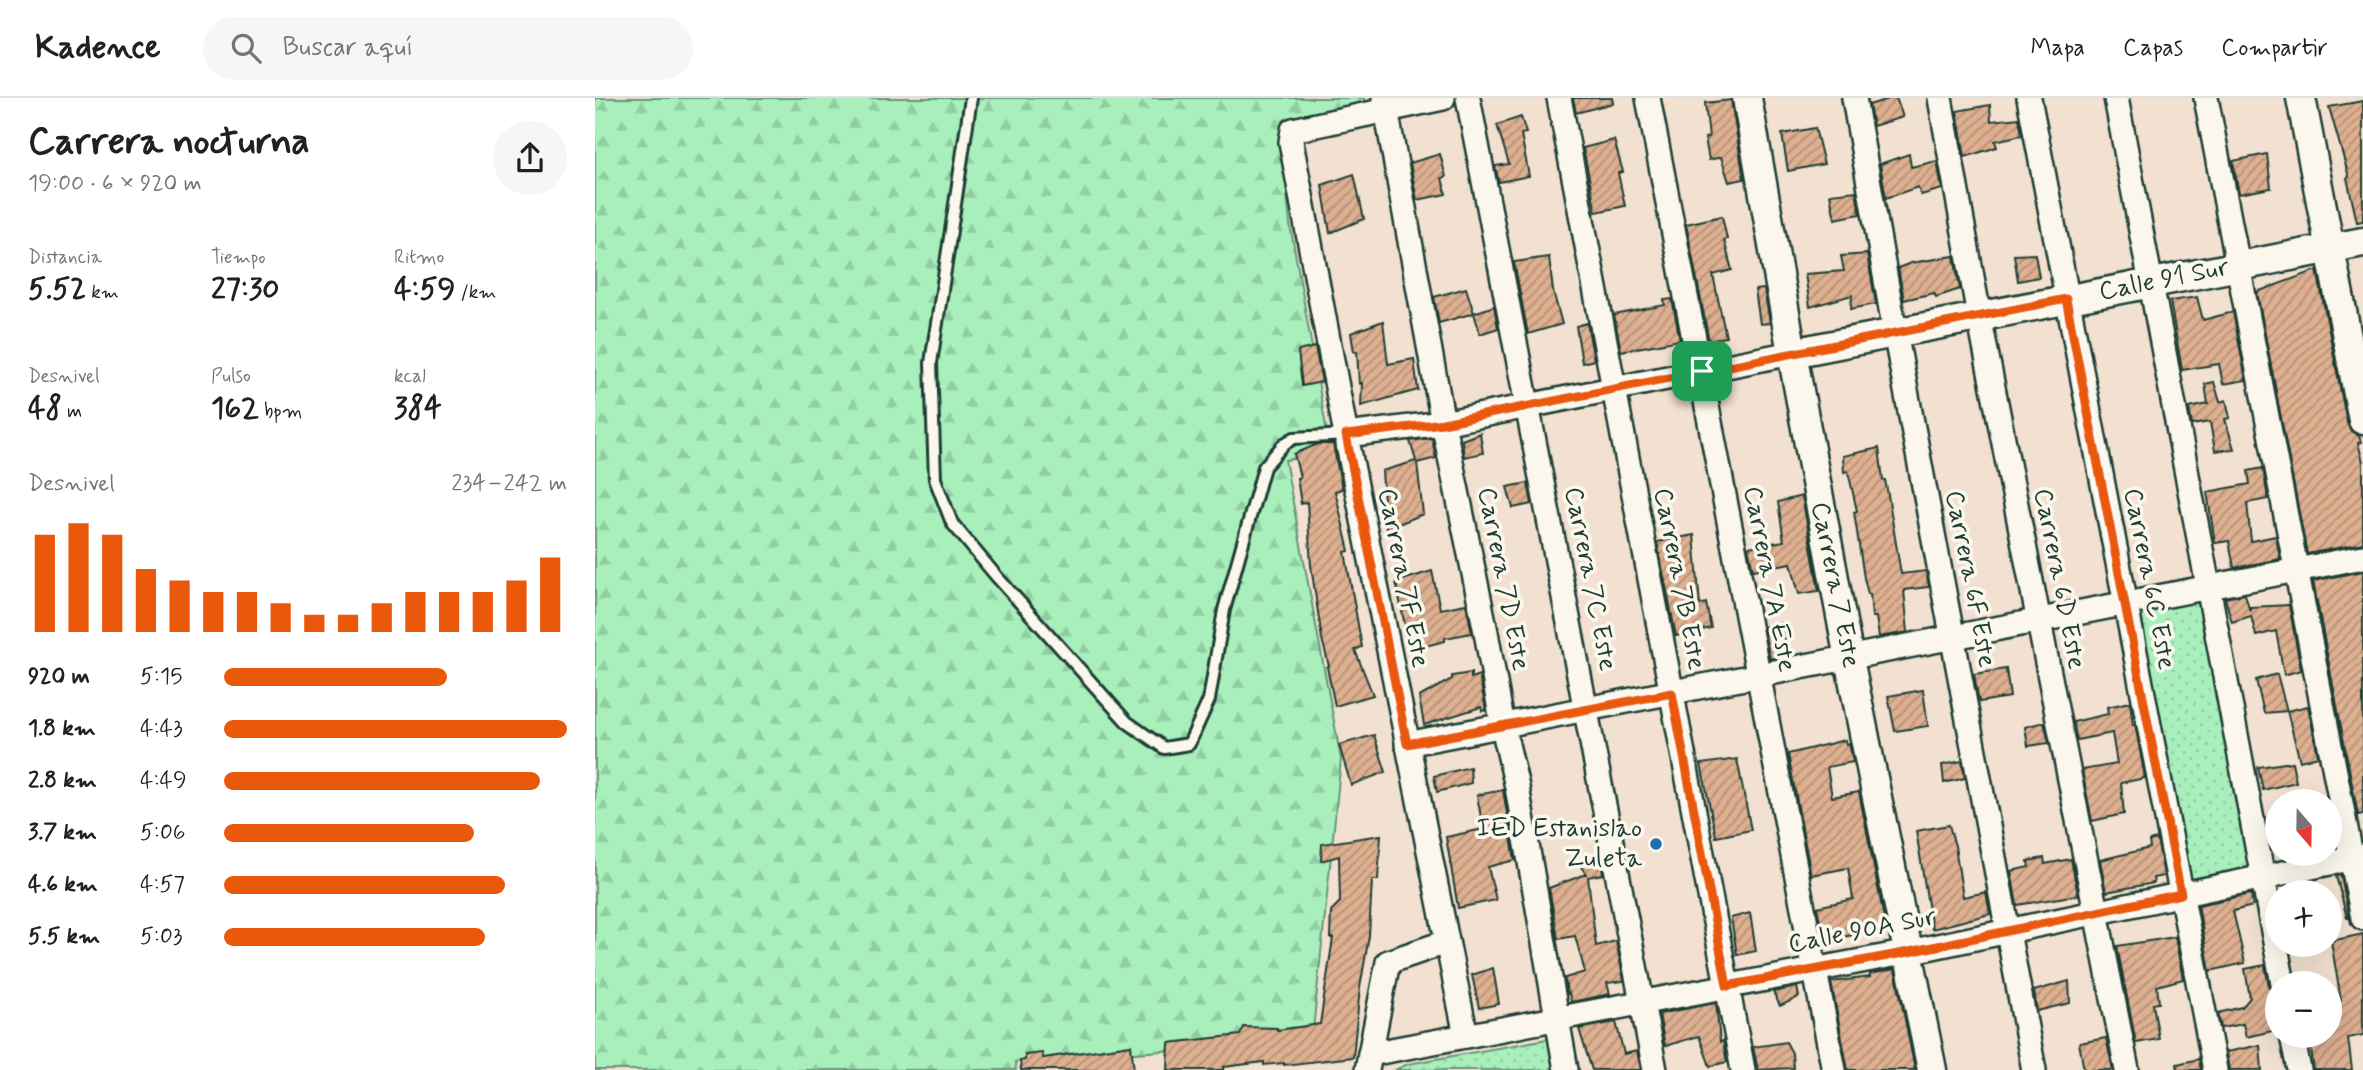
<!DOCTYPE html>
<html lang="es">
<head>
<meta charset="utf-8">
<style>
  :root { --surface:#fff; --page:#f6f6f6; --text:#202124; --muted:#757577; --line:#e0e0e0; --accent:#ea580c }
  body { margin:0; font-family:Mynerve,sans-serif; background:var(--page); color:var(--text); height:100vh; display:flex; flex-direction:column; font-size:26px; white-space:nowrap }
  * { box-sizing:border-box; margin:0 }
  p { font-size:23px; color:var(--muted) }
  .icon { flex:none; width:38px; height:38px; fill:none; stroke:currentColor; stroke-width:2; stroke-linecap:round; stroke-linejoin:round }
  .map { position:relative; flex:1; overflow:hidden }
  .sheet { display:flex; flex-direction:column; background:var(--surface); width:595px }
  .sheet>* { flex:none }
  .needle { width:46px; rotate:160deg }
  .controls { position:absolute; left:1670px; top:691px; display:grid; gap:14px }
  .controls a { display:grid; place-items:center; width:77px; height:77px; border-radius:50%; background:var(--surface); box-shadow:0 7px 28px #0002; font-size:35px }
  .pin { position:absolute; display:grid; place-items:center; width:60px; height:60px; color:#fff; margin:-30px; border-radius:14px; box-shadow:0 4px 10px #0006 }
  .round { display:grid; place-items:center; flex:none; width:74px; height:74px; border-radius:37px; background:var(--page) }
  .summary { display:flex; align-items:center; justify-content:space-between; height:119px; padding:0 28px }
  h1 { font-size:38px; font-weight:700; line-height:52px }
  .stats { display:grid; grid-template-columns:repeat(3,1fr); gap:10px; height:119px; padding:7px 28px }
  .stats div { display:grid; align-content:center }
  .stats b { font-size:30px; font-weight:700 }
  .stats small { font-size:19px; font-weight:400 }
  .stats p { font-size:19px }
  .chart { height:196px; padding:14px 28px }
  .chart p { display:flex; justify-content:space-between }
  .chart svg { width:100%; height:126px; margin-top:7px; stroke:var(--accent); stroke-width:6 }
  ul { padding:0 28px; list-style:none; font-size:23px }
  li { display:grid; grid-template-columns:112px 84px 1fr; align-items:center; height:52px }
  li i { height:18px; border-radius:9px; background:var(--accent) }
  header { display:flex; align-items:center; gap:42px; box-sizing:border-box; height:98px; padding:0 35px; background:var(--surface); border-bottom:2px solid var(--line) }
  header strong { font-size:33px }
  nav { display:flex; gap:38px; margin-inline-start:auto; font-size:24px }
  .search { width:490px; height:63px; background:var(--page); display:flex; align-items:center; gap:18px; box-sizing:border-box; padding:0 24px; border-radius:38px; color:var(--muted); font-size:26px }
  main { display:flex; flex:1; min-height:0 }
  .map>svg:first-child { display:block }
  .forest { fill:url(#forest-firs); stroke:#649678; stroke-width:2 }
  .park { fill:url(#park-dots); stroke:#649678; stroke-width:2 }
  .building { fill:url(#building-hatch); stroke:#1f3d34; stroke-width:2 }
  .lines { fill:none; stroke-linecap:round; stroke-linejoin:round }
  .service-casing { stroke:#1f3d34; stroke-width:16 }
  .minor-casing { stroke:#1f3d34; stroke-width:28 }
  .tertiary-casing { stroke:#1f3d34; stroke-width:33 }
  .service { stroke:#fbf7ec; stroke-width:10 }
  .minor { stroke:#fbf7ec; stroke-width:23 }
  .tertiary { stroke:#fbf7ec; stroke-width:28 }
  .route-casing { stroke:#fff; stroke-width:14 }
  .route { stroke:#ea580c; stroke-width:9 }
  .poi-dot { fill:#1f6fb2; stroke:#fbf7ec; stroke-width:2.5 }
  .labels { text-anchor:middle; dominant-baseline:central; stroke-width:7; stroke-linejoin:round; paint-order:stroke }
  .street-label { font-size:26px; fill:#1f3d34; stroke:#fbf7ec }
  .poi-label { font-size:26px; fill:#1f3d34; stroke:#fbf7ec; text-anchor:end }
</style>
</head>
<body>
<header>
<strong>Kadence</strong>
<div class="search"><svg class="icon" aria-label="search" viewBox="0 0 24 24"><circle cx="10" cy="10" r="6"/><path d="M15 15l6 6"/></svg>Buscar aquí</div>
<nav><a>Mapa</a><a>Capas</a><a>Compartir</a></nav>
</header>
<main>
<section class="sheet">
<div class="summary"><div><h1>Carrera nocturna</h1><p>19:00 · 6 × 920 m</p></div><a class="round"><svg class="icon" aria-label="share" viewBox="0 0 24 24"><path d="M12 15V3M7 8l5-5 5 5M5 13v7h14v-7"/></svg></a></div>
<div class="stats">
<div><p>Distancia</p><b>5.52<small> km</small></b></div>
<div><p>Tiempo</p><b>27:30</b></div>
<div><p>Ritmo</p><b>4:59<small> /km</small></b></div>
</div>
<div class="stats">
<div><p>Desnivel</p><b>48<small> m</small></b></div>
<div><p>Pulso</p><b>162<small> bpm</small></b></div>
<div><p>kcal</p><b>384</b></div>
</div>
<div class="chart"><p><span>Desnivel</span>234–242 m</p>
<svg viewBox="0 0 160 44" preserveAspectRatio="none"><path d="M5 44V10M15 44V6M25 44V10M35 44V22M45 44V26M55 44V30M65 44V30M75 44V34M85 44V38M95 44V38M105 44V34M115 44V30M125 44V30M135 44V30M145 44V26M155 44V18"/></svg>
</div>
<ul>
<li><b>920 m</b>5:15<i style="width:65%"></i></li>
<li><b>1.8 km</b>4:43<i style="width:100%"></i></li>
<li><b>2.8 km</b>4:49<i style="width:92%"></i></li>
<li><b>3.7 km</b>5:06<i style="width:73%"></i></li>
<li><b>4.6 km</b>4:57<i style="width:82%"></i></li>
<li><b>5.5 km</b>5:03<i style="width:76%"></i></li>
</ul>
</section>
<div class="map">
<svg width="1768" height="972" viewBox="0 0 1768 972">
  <defs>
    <pattern id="forest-firs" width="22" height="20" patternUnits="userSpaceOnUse" patternTransform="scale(1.75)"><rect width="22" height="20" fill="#a8efbc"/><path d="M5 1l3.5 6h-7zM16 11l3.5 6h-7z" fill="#90cea2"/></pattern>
    <pattern id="park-dots" width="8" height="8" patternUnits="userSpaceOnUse" patternTransform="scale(1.75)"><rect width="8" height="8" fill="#a8efbc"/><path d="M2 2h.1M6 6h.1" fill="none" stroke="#90cea2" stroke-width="1.8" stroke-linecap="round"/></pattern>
    <pattern id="building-hatch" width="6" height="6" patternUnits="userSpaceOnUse" patternTransform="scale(1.75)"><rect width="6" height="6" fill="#deaf90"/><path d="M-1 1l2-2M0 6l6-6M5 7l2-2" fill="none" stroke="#b39076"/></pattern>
  </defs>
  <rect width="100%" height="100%" fill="#f2e1d0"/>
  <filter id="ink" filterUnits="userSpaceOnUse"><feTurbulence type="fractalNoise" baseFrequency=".0143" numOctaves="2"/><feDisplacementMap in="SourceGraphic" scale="14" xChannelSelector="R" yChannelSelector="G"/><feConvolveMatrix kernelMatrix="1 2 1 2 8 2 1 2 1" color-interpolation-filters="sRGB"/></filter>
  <g filter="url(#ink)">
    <polygon class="forest" points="0,0 769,0 770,7 695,26 690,74 695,126 736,357 690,362 746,661 717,942 420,964 421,972 0,972"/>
    <g class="park">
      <polygon points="1607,501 1658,774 1594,786 1543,513"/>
      <polygon points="958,940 963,972 800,972 813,966"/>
    </g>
    <g class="building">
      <polygon points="978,0 1017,0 1018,5 981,15"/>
      <polygon points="1297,0 1301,0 1308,19 1278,28 1274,7"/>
      <polygon points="1136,2 1149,81 1134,84 1126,59 1114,62 1110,40 1114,39 1110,5"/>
      <polygon points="1768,3 1768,123 1762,124 1752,80 1754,79 1734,9"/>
      <polygon points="1395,7 1396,23 1424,20 1427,37 1400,43 1402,49 1370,59 1362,13"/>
      <polygon points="926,19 931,35 926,36 934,78 904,84 900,68 914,66 902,27"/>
      <polygon points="1220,30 1229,66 1193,73 1187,36"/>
      <polygon points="1019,42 1028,74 1023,75 1030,108 1001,114 988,50"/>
      <polygon points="845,56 851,79 847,80 851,96 822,102 815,65"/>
      <polygon points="1314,56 1316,69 1342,63 1347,91 1326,97 1323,89 1291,100 1285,66"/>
      <polygon points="1672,56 1676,90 1644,96 1638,63"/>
      <polygon points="759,76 769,121 735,135 727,87"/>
      <polygon points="1261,93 1265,116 1240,121 1235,96"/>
      <polygon points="1127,118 1132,141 1129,142 1137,172 1118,177 1131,239 1114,243 1091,126"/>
      <polygon points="1272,156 1281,206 1256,211 1257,197 1215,209 1210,176 1249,173 1246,158"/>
      <polygon points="1440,156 1444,179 1423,183 1419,157"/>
      <polygon points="1359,158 1365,191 1341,199 1339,195 1309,202 1303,170 1316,165"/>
      <polygon points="954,159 958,193 967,226 933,236 919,164"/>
      <polygon points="1722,172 1752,325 1756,333 1764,338 1766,344 1763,345 1768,364 1768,445 1712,456 1662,194"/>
      <polygon points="871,190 879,215 844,225 839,199"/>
      <polygon points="1169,191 1175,225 1165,226 1160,192"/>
      <polygon points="1602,199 1608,222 1638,214 1651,282 1628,286 1624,266 1587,272 1575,203"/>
      <polygon points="1077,201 1085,242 1026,253 1019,217 1070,207 1069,202"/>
      <polygon points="899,208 903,230 885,236 879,215"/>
      <polygon points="788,223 793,266 819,261 823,292 766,308 767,285 764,286 762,253 759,254 756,235"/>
      <polygon points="992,225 999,262 987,265 981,228"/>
      <polygon points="720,249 727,284 707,288 703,253"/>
      <polygon points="1619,284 1625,304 1631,302 1635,320 1630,321 1639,351 1620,353 1615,324 1597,327 1594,310 1613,306 1610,286"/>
      <polygon points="885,335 888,355 869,359 867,342"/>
      <polygon points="837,340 841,360 822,365 828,416 791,431 787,373 821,363 815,343"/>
      <polygon points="723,346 738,346 747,391 740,393 754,453 750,454 767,549 760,552 778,597 740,608 732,569 734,568 727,541 716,468 712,404 706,406 702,380 705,379 699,356"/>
      <polygon points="1284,350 1288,382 1290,382 1293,397 1306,476 1331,473 1334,489 1309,492 1313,534 1284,539 1281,519 1277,519 1275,496 1273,496 1269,480 1259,414 1262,413 1253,373 1249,374 1248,358"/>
      <polygon points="1668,370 1673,401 1652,405 1656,443 1681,438 1685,461 1639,470 1634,443 1620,445 1612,394 1655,386 1653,373"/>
      <polygon points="933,385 937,406 918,410 912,389"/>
      <polygon points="1207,398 1224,493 1204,496 1196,465 1158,472 1153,449 1189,443 1183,404"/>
      <polygon points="1099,437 1105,507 1111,505 1116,530 1081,538 1062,444"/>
      <polygon points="837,473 845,511 871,506 877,535 850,540 850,543 815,552 801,484"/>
      <polygon points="1768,473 1768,716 1763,717 1718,483"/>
      <polygon points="1650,496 1655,513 1655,509 1694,507 1706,572 1689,577 1681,533 1661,538 1656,518 1637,524 1630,500"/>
      <polygon points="1188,525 1192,557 1175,561 1168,529"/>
      <polygon points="1411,571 1415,599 1384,604 1379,576"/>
      <polygon points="876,575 876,580 884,577 891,612 887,613 886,609 829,627 824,599 857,581 857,578"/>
      <polygon points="1682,576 1692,613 1669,615 1661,582"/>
      <polygon points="1328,592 1333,628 1300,633 1293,598"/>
      <polygon points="1535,604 1538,627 1540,626 1550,680 1526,685 1529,716 1497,723 1487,672 1522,666 1517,635 1482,642 1478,624 1513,616 1512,609"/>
      <polygon points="1713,608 1723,658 1705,663 1692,613"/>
      <polygon points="1449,624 1454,645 1433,648 1430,629"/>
      <polygon points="779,637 791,674 756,687 744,647"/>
      <polygon points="1250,642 1251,646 1254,645 1258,664 1232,669 1237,699 1264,694 1291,830 1229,843 1222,809 1258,801 1253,770 1216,777 1193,656"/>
      <polygon points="1142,661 1156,732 1121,739 1106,666"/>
      <polygon points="1367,663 1370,680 1349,685 1347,667"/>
      <polygon points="1697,664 1701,684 1668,692 1663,669"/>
      <polygon points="875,669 876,685 842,694 839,678"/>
      <polygon points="908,692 920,762 893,769 901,802 863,810 851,739 888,731 882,697"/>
      <polygon points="1354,727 1360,748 1368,799 1391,794 1395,816 1337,831 1321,733"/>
      <polygon points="786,737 783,782 777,782 774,838 765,890 758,959 689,967 689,965 669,967 669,964 629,969 629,972 573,972 574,945 645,937 649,929 682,930 682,932 725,926 738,840 735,840 736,813 745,804 744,758 726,763 727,746"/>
      <polygon points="1562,741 1569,778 1558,780 1559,785 1511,794 1505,762 1555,750 1554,743"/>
      <polygon points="1005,758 1008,776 993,779 1001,848 1021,843 1029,883 1012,885 1015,896 976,904 974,895 972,896 970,880 990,874 980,838 963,841 954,790 991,776 983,764"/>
      <polygon points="1449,760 1450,766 1476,761 1483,797 1422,807 1416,773 1434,769 1433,763"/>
      <polygon points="1746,777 1754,820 1752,820 1741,778"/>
      <polygon points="1656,796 1658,808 1638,813 1650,865 1615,873 1603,807"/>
      <polygon points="1155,815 1161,853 1142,857 1136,820"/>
      <polygon points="1768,836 1768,937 1753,940 1757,972 1719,972 1714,938 1734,938 1734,905 1746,903 1736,843"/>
      <polygon points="1580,839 1588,881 1562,888 1564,905 1558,906 1564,941 1541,945 1522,848"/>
      <polygon points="1670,867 1674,889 1682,898 1682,932 1651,939 1648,926 1626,930 1623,915 1647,909 1655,900 1650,871"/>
      <polygon points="898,870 904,906 884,910 877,877"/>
      <polygon points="1300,871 1320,972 1253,972 1236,884 1275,879 1275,876"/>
      <polygon points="1474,883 1475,905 1442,913 1439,893"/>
      <polygon points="1202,889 1204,899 1185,908 1178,894"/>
      <polygon points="1121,905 1125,944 1128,943 1132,964 1115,968 1104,938 1070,948 1064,916"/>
      <polygon points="1021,924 1029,956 1042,953 1046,972 997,972 984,931"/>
      <polygon points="1511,940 1518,972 1489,972 1484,945"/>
      <polygon points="1191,944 1197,955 1198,970 1163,972 1158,949"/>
      <polygon points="536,947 539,972 426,972 425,963 430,962 430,957 447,955 448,960"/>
      <polygon points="1665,947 1667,972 1634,972 1631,954"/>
      <polygon points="1604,961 1606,972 1583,972 1582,966"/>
    </g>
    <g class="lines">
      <g class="service-casing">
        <polyline id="service" points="376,0 336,265 340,381 357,425 402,479 532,624 569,650 594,646 614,602 629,512 669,369 689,346 699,340 751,337"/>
      </g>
      <g class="minor-casing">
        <g id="minor">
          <polyline points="789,0 848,325 891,534 908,629 922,689 971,972"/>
          <polyline points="848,0 698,32 696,44 751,337 871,938"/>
          <polyline points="873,0 1060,972"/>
          <polyline points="964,0 1148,972"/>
          <polyline points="1053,0 1239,972"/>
          <polyline points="1259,0 1300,234 1439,972"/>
          <polyline points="1345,0 1384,218 1532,972"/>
          <polyline points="1434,0 1620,972"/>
          <polyline points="1521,0 1688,886"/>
          <polyline points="1611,0 1768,820"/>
          <polyline points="751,337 848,325 1197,255"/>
          <polyline points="812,646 1768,459"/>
          <polyline points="1697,938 1704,972"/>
          <polyline points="775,956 1314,854 1768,758"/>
          <polyline points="772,972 793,864 851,844"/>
        </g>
      </g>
      <g class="tertiary-casing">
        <g id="tertiary">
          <polyline points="1152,0 1197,255 1254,561 1337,972"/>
          <polyline points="1706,0 1768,322"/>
          <polyline points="1197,255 1768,144"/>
        </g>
      </g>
      <use href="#service" class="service"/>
      <use href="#minor" class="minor"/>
      <use href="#tertiary" class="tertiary"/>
    </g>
  </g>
  <g class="lines" filter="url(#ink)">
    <g class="route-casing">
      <polygon id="route" points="1471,201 1586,796 1314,854 1132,888 1077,595 812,646 751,337 848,325"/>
    </g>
    <use href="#route" class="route"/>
  </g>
  <circle class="poi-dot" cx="1061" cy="746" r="7"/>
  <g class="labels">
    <g class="street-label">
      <text transform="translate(1569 182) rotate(-11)">Calle 91 Sur</text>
      <text transform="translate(808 480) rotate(79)">Carrera 7F Este</text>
      <text transform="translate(908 481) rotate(79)">Carrera 7D Este</text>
      <text transform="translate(995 481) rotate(79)">Carrera 7C Este</text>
      <text transform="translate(1084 481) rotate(79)">Carrera 7B Este</text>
      <text transform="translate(1174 481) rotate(79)">Carrera 7A Este</text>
      <text transform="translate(1375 481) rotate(79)">Carrera 6F Este</text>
      <text transform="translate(1464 481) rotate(79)">Carrera 6D Este</text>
      <text transform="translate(1554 481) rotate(79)">Carrera 6C Este</text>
      <text transform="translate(1240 487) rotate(79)">Carrera 7 Este</text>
      <text transform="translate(1267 833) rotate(-11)">Calle 90A Sur</text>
    </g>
    <g class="poi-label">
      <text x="1047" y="731">IED Estanislao<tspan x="1047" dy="30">Zuleta</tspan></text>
    </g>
  </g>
</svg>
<div class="controls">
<a><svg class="needle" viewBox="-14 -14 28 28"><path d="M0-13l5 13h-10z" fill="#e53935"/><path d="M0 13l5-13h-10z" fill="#757577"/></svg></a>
<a>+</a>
<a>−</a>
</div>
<div class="pin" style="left:1107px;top:273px;background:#1e9e55"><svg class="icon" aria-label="arrive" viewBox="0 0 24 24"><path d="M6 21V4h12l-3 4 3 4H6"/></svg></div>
</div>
</main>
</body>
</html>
